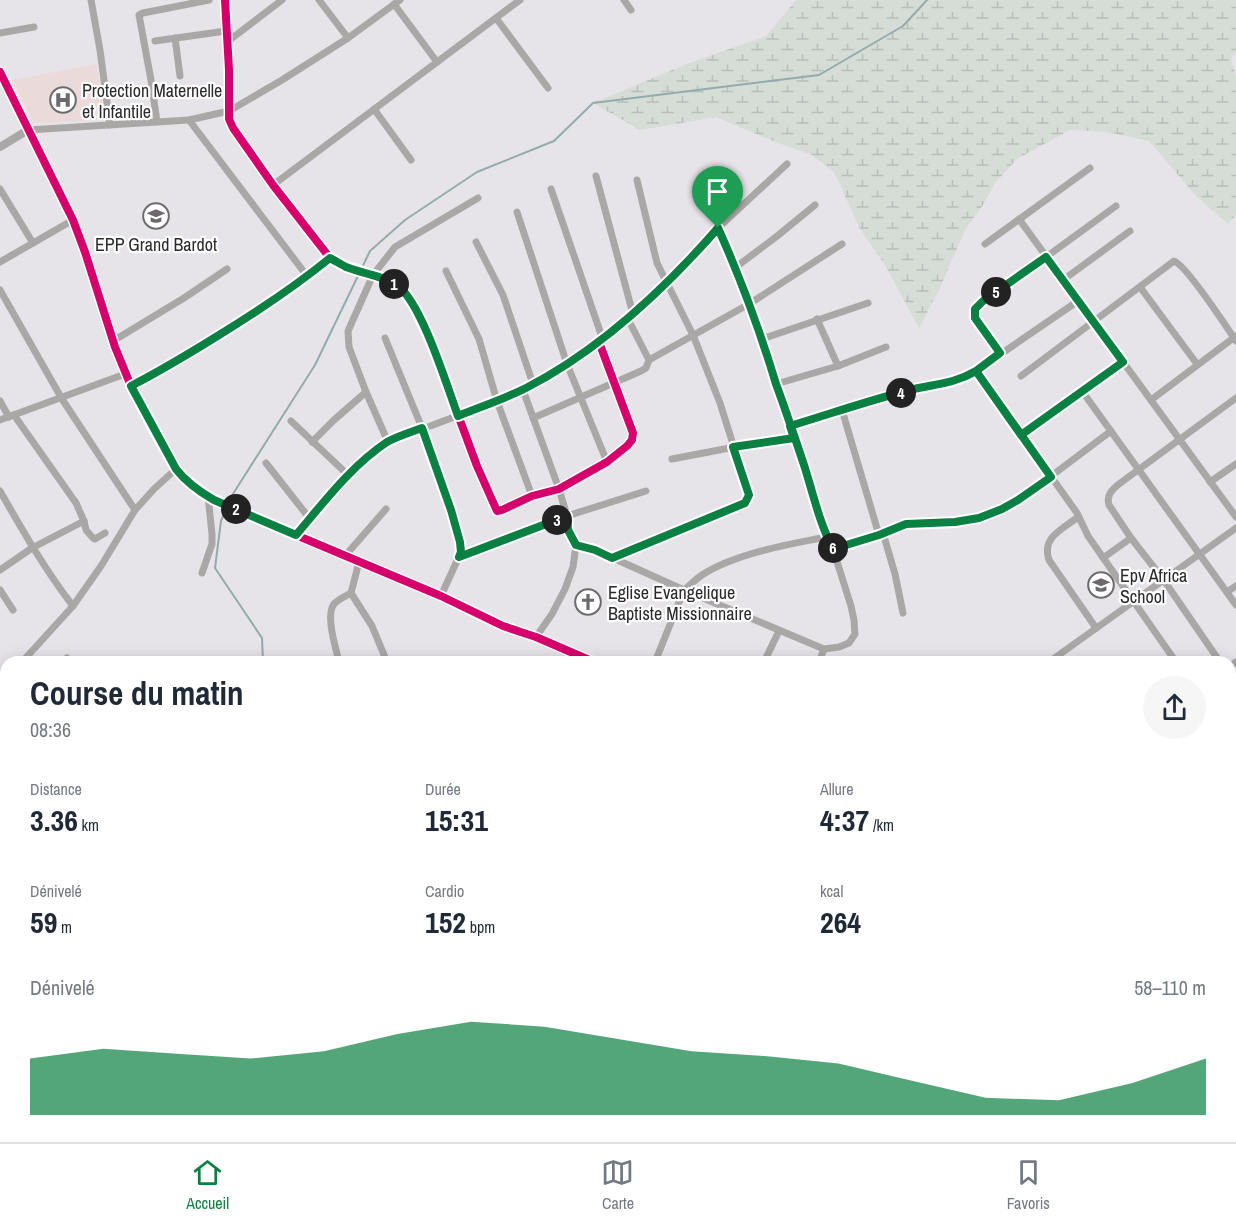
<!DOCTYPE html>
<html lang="fr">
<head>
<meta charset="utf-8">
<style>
  :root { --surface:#fff; --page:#f6f6f7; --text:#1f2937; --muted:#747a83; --line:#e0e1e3; --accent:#0b8043 }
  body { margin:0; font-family:"Archivo Narrow",sans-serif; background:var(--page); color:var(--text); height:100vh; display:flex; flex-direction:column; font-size:22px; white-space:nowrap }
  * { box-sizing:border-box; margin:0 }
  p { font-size:20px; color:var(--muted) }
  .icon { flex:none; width:33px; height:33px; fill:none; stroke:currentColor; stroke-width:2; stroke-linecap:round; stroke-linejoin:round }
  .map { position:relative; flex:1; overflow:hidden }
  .side { position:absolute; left:0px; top:656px; width:1236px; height:488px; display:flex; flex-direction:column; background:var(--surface); border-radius:18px 18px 0 0; box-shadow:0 3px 15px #0003 }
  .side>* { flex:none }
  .pin { position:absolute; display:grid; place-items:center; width:51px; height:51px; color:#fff; margin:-62px -26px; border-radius:50% 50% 50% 0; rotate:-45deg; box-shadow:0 0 6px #0007 }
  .pin .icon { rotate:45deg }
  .km { position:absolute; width:30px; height:30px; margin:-15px; border-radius:50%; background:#222; color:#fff; font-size:16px; line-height:30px; text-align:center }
  .round { display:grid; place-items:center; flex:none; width:63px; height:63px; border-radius:32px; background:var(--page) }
  .headline { display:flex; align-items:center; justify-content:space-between; height:102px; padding:0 30px }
  h1 { font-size:33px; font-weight:800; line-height:45px }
  .figures { display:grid; grid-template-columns:repeat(3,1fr); gap:9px; height:102px; padding:6px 30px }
  .figures div { display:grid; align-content:center }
  .figures b { font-size:30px; font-weight:800 }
  .figures small { font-size:16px; font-weight:400 }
  .figures p { font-size:16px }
  .chart { height:168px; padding:12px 30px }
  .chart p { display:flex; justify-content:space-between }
  .chart svg { width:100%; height:108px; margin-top:6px; fill:var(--accent); opacity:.7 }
  .tab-bar { display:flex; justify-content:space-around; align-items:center; height:84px; border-top:2px solid var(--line); background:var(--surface); font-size:16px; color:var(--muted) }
  .tab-bar a { display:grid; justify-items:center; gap:3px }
  .tab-bar .selected { color:var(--accent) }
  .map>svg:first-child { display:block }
  .medical { fill:#eadbda }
  .wetland { fill:url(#wetland-marsh) }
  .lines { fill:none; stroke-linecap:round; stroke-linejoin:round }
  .stream { stroke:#92abac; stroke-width:2 }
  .minor { stroke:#aaa8a7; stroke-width:7 }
  .tertiary { stroke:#aaa8a7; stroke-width:8 }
  .primary { stroke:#adaaaa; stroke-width:10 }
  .cycleway-casing { stroke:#fff; stroke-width:11 }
  .cycleway { stroke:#d6006c; stroke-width:8 }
  .route-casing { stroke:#fff; stroke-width:12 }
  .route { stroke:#0b8043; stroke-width:8 }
  .labels { text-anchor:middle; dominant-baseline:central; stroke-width:4.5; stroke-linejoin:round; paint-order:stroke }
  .poi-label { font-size:18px; fill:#2a292b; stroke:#fff; text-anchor:start }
</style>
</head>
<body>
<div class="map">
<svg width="1236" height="1142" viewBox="0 0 1236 1142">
  <defs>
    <pattern id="wetland-marsh" width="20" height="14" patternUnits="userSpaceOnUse" patternTransform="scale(1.5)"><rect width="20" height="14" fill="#d6ddd7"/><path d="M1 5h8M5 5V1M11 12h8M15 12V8" fill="none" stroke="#b8beb9"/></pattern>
  </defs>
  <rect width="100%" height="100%" fill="#e6e4e8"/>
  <polygon class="medical" points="96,64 107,120 34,123 12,80"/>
  <polygon class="wetland" points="796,0 1236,0 1236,52 1231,59 1236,76 1236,215 1228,224 1197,197 1149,141 1107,132 1070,130 1017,159 995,183 985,202 965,230 939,290 919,328 885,265 860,229 834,172 812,155 778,143 716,117 640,130 593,103 684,65 766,36"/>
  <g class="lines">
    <g class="stream">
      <polyline points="263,662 262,638 215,568 221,521 231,497 315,365 370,251 405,220 477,172 554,141 593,103 819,75 903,26 927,0"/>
      <polyline points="300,1142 301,1137"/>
    </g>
    <g class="minor">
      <polyline points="91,0 100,50 110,125"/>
      <polyline points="225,0 229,70 229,119 233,128 273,185 330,258 346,266 384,278 390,282 400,288 411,301 432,345 477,466 497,511 502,510 532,496 559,489 582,476 607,462 627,446 632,440 633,433 599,342"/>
      <polyline points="319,0 348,38"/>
      <polyline points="624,0 631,10"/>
      <polyline points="394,4 437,62"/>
      <polyline points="496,18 548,88"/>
      <polyline points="0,33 34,27"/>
      <polyline points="175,38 180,76"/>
      <polyline points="155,41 226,31"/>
      <polyline points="227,42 282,0"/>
      <polyline points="374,109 411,160"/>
      <polyline points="189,120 307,276"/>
      <polyline points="157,122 151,80 139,15 143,13 209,0"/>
      <polyline points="28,130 189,120 229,111 282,80 348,38 400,0"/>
      <polyline points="596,176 633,314"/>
      <polyline points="273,185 520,0"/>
      <polyline points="0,189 33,243"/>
      <polyline points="551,189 603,340"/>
      <polyline points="517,212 567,364 607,462"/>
      <polyline points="1019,219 1236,517"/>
      <polyline points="718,228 736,267 762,339 776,384 803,462 821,522 833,549 851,606 854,620 855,634 849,643 839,647 824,649 819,662"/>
      <polyline points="476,242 503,295 533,384"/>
      <polyline points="985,244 1090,168"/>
      <polyline points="0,262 73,220"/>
      <polyline points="736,267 776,237 815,205"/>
      <polyline points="446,271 479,339 497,401 532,496"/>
      <polyline points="1063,280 1130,231"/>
      <polyline points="1140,287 1197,364"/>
      <polyline points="0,290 62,399 135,510"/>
      <polyline points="1078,301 976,371 1077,513 1088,536 1176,662"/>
      <polyline points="817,319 838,366 886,347"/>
      <polyline points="385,338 422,428 451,510 461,542 461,552 441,596"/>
      <polyline points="762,339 868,303"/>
      <polyline points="113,341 184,298 227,269"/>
      <polyline points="1000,353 975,318 975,309 978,305 1046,257 1116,206"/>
      <polyline points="649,360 749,304 842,244"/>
      <path d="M1021,376L1174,261C1186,265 1226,326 1236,341"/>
      <polyline points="776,384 838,366"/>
      <path d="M131,386C157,373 182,358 207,342C250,316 291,290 330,258"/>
      <polyline points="523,390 559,489 567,516 569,530 576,545 573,567 565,589 552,614 536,637"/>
      <polyline points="1082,391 1236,605"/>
      <polyline points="1151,400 1236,336"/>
      <polyline points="0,401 9,417"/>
      <polyline points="842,410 879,535"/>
      <polyline points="14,415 76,503 84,521 86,530 93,538 95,539 105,533"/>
      <polyline points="533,418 641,371 646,368 649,360 628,319"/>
      <polyline points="0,420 125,374"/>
      <polyline points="291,421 348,475"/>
      <path d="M790,426C830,414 870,400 910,390C935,384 953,384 976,371"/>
      <polyline points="1021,435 1123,362"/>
      <polyline points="312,442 334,420 366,392"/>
      <polyline points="388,442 366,392 349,347 348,331 373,275 395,247 478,198"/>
      <polyline points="672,459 740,446 794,438"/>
      <polyline points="266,463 310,519"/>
      <polyline points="1210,482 1236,464"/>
      <path d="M0,491C23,531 45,570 73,606"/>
      <path d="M1078,517C1063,529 1041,537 1049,560L1096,628"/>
      <polyline points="883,533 895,574 903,613"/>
      <polyline points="296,535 348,475 388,442 478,408 523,390 567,364 603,340 628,319 666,283 696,252 718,228 787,164"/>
      <polyline points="576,545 595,550 684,590 655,662"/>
      <polyline points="833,549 879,535 906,524 955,522 979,518 1002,509 1030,492 1111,431"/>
      <polyline points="345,556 386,509"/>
      <polyline points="459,557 567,516 646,491"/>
      <polyline points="612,557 742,505 747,501 749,495 720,403 693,335 657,263 637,180"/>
      <polyline points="1103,558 1131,538"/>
      <polyline points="0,570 32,548 84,521"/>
      <polyline points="202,573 212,544 212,534 208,496"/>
      <polyline points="0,590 13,610"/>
      <polyline points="1227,592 1236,586"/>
      <polyline points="351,593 372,626 387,662"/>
      <path d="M824,649L684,590C690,585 696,579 702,575C734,554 789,544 827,537"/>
      <polyline points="22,662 73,606 101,566 135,510 154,489 176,469"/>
      <polyline points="65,662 67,658"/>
      <path d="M339,662C336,648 325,615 334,604C338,599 346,596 351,593L359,562"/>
      <polyline points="764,662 779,631"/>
      <polyline points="1049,662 1236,528"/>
      <path d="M1220,662L1163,579L1131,538L1109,505C1106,495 1112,490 1119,484L1236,398"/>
      <polyline points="1230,667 1236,662"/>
      <polyline points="1230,676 1236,684"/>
      <polyline points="0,685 6,679"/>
      <polyline points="0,726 6,732"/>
      <polyline points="1230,737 1236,732"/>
      <polyline points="1230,809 1236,817"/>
      <polyline points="0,810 6,803"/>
      <polyline points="1230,863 1236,859"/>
      <polyline points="0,886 6,880"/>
      <polyline points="1230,886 1236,895"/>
      <polyline points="0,903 6,908"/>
      <polyline points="1230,968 1236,976"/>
      <polyline points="0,972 6,965"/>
      <polyline points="1230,1000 1236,995"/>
      <polyline points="0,1051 6,1046"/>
      <polyline points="1230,1058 1236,1054"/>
      <polyline points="0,1063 6,1068"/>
      <polyline points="1230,1128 1236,1124"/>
      <polyline points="116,1137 123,1142"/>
      <polyline points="313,1137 334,1142"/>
      <polyline points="526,1137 547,1142"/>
      <polyline points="763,1137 775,1142"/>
      <polyline points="1021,1137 1028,1142"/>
      <polyline points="1229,1137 1233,1142"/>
      <polyline points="101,1142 104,1137"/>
      <polyline points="172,1142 175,1137"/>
      <polyline points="360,1142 361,1137"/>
      <polyline points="682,1142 683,1137"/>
      <polyline points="732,1142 734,1137"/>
      <polyline points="809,1142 813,1137"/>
      <polyline points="925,1142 929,1137"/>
      <polyline points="989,1142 993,1137"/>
      <polyline points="1047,1142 1051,1137"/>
      <polyline points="1106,1142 1110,1137"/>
      <polyline points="1209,1142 1217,1137"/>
    </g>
    <g class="tertiary">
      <polyline points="0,72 73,220 85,252 115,347 131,386 152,427 176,469 182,476 208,496 239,511 441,596 503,626 536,637 594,662"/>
      <polyline points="0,147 28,130"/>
      <polyline points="553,1142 555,1137"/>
    </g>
    <g class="primary">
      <polyline points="0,1124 6,1128"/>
      <polyline points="18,1137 24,1142"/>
      <polyline points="0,1139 4,1142"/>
    </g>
    <g class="cycleway-casing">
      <g id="cycleway">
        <polyline points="225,0 229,70 229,119 233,128 273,185 330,258 346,266 384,278 390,282 400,288 411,301 432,345 477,466 497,511 502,510 532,496 559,489 582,476 607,462 627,446 632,440 633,433 599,342"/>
        <polyline points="0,72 73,220 85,252 115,347 131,386 152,427 176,469 182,476 208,496 239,511 441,596 503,626 536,637 594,662"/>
      </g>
    </g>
    <use href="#cycleway" class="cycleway"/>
  </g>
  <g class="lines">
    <g class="route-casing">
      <path id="route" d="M718,228C663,291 600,350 526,388C504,399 480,407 458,416C447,386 422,304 398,286C382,275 364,274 346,267C341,264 335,261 330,258C292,289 252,315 211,340C185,356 158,372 131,386L176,469C186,482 200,492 214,500L296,535C324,502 351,466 387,442C398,436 411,432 422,428L451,510L460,542L461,552L459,557L567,516L568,530L576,545L595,550L612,558L745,503L749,495L733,447L794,438L790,426C830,414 870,400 910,390C934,384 954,384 976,371L1021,435L1123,362L1046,257L983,301L975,309V318L1000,353L976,371L1051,477L1018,500L1002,509L979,518L955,522L906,524L879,535L833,549C819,522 813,493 804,465C795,438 786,411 776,384C760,331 741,279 718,228"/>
    </g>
    <use href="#route" class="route"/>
  </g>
  <defs>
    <g id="hospital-ring" transform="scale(1.35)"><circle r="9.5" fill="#fff" stroke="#6c6a6d" stroke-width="1.5"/><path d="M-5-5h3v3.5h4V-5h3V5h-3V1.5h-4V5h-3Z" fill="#6c6a6d"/></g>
    <g id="school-ring" transform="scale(1.35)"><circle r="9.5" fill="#fff" stroke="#6c6a6d" stroke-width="1.5"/><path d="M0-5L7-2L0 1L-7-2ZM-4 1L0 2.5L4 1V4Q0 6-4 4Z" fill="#6c6a6d"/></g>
    <g id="church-ring" transform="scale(1.35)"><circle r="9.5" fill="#fff" stroke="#6c6a6d" stroke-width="1.5"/><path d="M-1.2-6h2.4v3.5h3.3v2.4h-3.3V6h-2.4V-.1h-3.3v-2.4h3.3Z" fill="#6c6a6d"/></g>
  </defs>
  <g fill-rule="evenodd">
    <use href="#hospital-ring" x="63" y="100"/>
    <use href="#school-ring" x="156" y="216"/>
    <use href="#school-ring" x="1101" y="585"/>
    <use href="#church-ring" x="588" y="602"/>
  </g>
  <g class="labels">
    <g class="poi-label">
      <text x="82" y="90">Protection Maternelle<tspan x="82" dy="21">et Infantile</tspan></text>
      <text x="156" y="244" text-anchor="middle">EPP Grand Bardot</text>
      <text x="1120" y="575">Epv Africa<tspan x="1120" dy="21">School</tspan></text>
      <text x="608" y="592">Eglise Evangelique<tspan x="608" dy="21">Baptiste Missionnaire</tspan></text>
    </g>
  </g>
</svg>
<div class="pin" style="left:718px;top:228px;background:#1e9e55"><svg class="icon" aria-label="arrive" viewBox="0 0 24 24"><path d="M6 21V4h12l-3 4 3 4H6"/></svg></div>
<b class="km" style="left:394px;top:284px">1</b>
<b class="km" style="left:236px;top:509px">2</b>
<b class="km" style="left:557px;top:520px">3</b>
<b class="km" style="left:901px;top:393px">4</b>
<b class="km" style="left:996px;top:292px">5</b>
<b class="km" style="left:833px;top:548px">6</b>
<section class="side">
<div class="headline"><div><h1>Course du matin</h1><p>08:36</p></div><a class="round"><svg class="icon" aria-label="share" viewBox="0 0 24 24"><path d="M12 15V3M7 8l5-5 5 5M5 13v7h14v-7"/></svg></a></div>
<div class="figures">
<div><p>Distance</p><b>3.36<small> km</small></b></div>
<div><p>Durée</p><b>15:31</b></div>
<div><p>Allure</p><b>4:37<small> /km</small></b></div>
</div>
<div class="figures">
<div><p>Dénivelé</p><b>59<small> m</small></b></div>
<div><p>Cardio</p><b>152<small> bpm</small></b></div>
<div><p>kcal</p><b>264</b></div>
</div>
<div class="chart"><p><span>Dénivelé</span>58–110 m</p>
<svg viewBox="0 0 160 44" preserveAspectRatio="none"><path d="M0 44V21L10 17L20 19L30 21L40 18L50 11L60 6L70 8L80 13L90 18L100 20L110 23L120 30L130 37L140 38L150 31L160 21V44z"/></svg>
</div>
</section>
</div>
<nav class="tab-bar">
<a class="selected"><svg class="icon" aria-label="home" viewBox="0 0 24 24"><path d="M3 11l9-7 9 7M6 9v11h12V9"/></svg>Accueil</a>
<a><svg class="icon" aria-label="map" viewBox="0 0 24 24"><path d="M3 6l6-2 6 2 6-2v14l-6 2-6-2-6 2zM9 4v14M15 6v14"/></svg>Carte</a>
<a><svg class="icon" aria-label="saved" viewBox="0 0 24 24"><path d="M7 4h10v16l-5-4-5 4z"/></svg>Favoris</a>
</nav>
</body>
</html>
